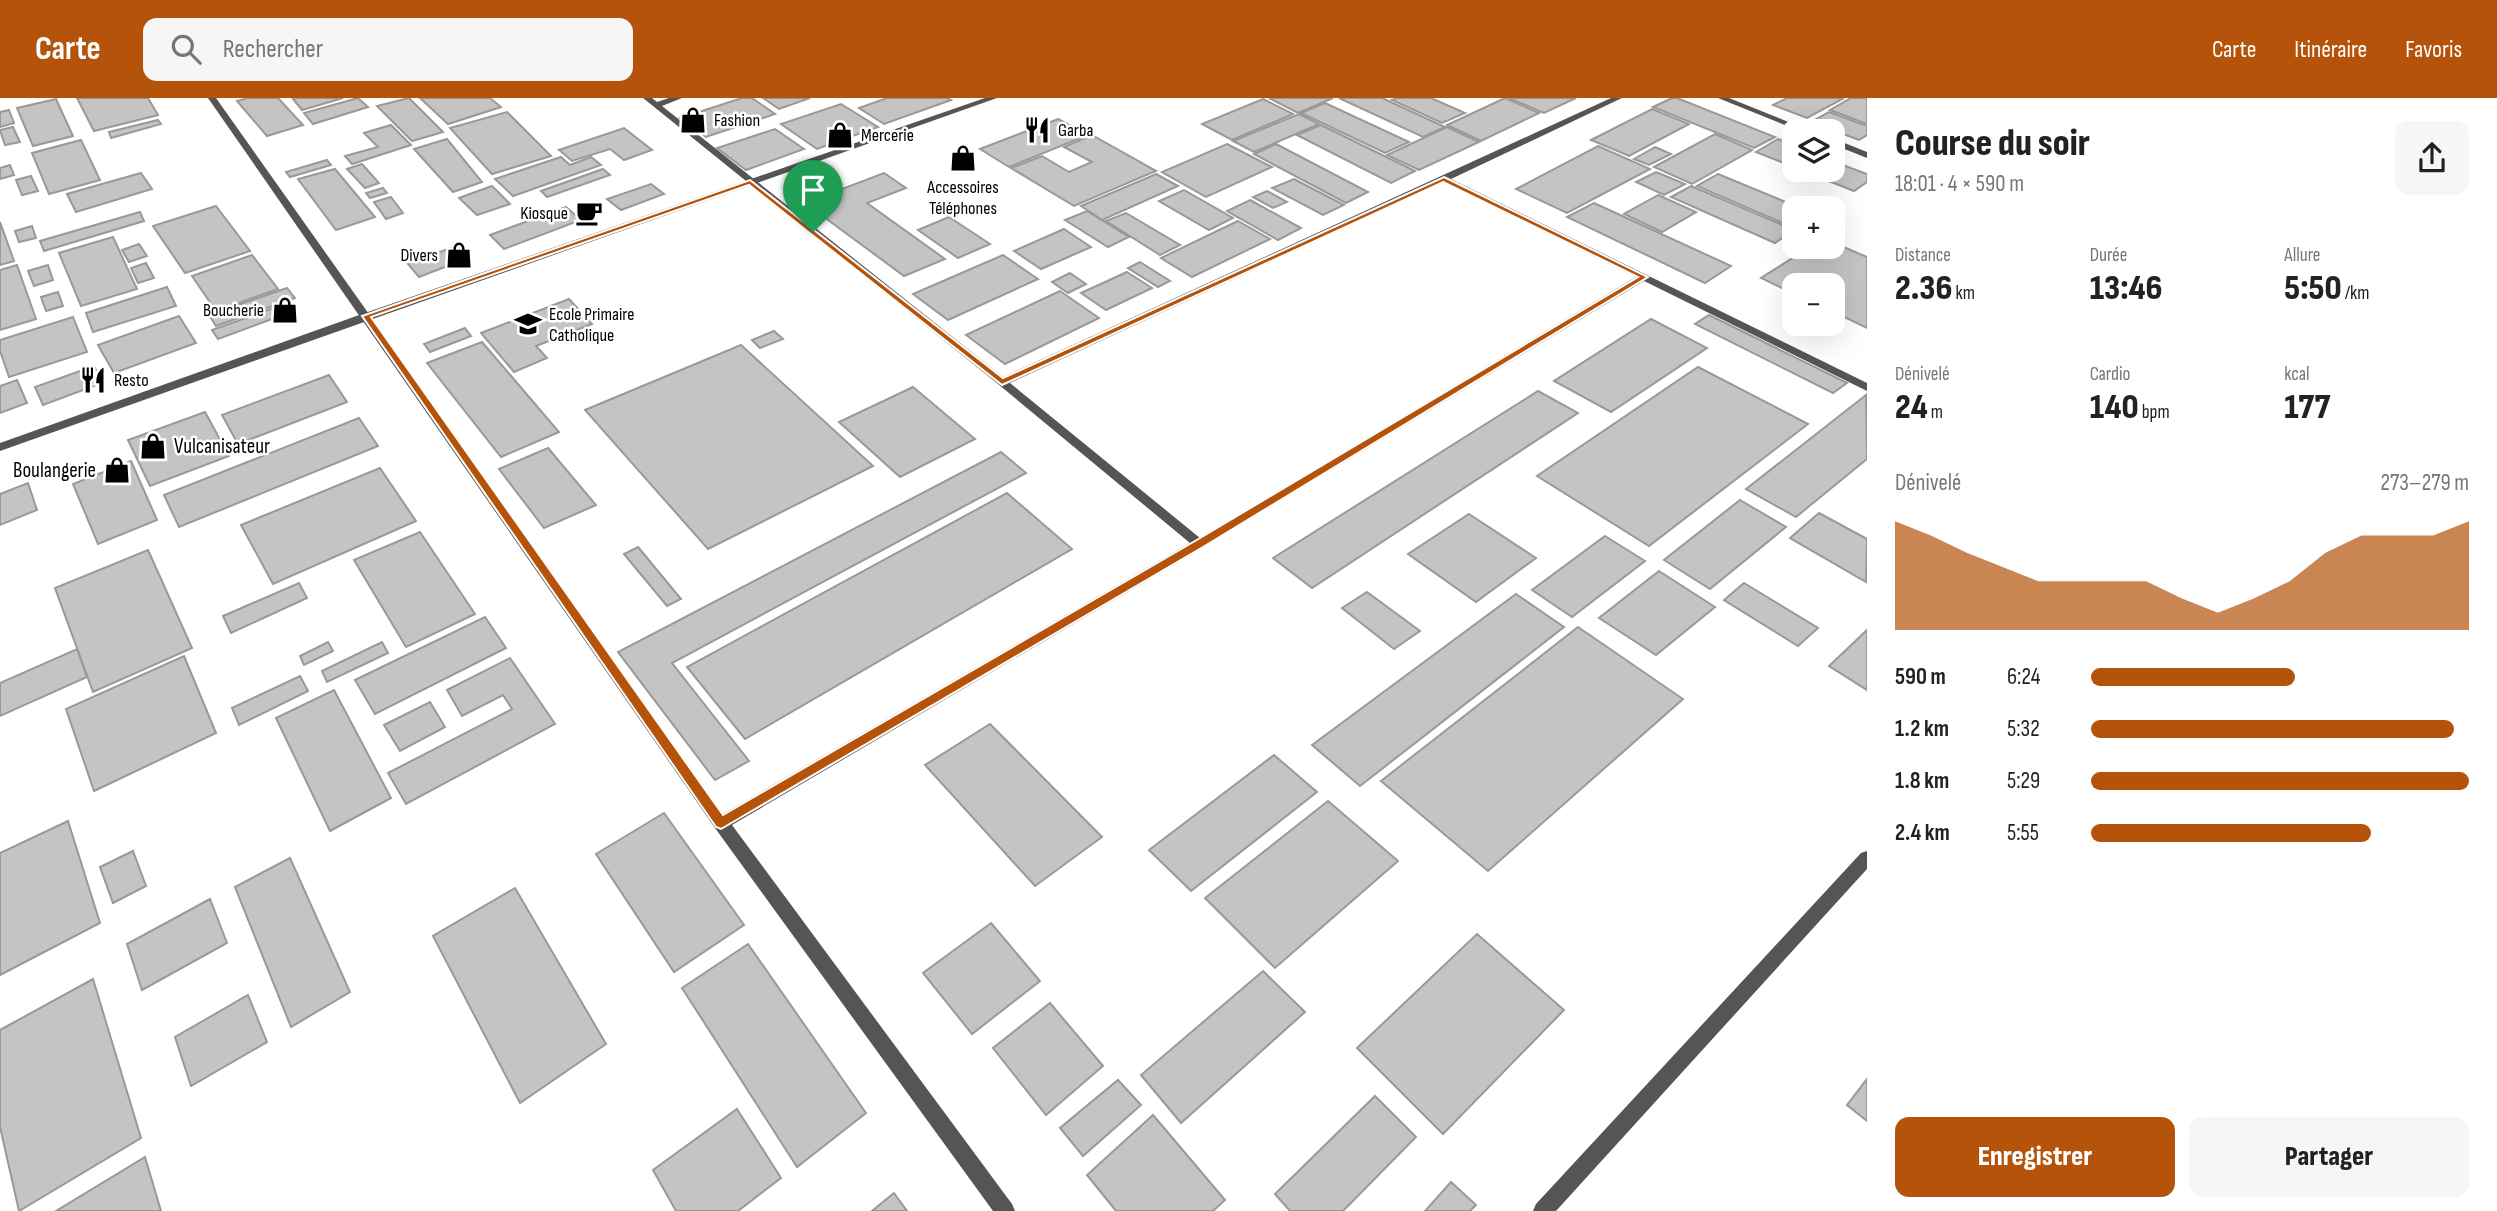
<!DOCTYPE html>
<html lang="fr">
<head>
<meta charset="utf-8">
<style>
  :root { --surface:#fff; --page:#f6f6f6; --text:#222; --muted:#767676; --accent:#b45309 }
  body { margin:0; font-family:"Sofia Sans Condensed",sans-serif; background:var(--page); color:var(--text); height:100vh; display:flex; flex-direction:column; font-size:26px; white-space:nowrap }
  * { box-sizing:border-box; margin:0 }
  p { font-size:23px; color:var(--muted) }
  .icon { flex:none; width:38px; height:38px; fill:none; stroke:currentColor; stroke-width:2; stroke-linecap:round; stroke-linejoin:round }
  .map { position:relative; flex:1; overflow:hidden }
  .panel { display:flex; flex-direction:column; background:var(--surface); width:630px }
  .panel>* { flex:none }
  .buttons { position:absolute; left:1782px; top:21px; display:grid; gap:14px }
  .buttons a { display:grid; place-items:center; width:63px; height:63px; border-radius:14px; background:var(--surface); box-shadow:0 7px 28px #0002; font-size:35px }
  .pin { position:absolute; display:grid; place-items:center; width:60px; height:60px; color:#fff; margin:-72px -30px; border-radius:50% 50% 50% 0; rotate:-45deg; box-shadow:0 0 7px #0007 }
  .pin .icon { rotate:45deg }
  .round { display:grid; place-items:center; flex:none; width:74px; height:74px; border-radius:14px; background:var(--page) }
  .headline { display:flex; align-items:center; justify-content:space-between; height:119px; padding:0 28px }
  h1 { font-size:38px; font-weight:800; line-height:52px }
  .figures { display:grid; grid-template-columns:repeat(3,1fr); gap:10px; height:119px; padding:7px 28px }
  .figures div { display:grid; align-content:center }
  .figures b { font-size:35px; font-weight:800 }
  .figures small { font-size:19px; font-weight:400 }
  .figures p { font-size:19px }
  .chart { height:196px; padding:14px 28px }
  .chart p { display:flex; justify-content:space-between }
  .chart svg { width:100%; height:126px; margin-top:7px; fill:var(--accent); opacity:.7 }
  .button { display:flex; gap:14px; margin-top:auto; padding:14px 28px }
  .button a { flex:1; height:80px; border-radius:14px; background:var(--accent); color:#fff; font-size:28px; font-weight:800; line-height:80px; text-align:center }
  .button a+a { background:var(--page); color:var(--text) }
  ul { padding:0 28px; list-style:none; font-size:23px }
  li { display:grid; grid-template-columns:112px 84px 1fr; align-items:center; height:52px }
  li i { height:18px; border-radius:9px; background:var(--accent) }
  header { display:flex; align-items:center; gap:42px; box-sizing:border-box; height:98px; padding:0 35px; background:var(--accent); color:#fff }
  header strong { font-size:33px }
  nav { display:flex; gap:38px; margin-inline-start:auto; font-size:24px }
  .search { width:490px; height:63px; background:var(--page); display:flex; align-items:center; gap:18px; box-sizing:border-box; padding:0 24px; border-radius:14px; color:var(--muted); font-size:26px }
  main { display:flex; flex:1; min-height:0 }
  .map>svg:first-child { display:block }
  .building { fill:#c4c4c4; stroke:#999; stroke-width:2 }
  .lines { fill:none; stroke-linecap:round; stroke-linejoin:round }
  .minor { fill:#555; fill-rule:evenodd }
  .tertiary { fill:#555; fill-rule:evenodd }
  .route { fill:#b45309; stroke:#fff; stroke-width:2; fill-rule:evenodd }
  .labels { text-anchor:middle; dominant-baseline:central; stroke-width:5; stroke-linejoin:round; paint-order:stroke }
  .far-poi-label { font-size:18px; fill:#000; stroke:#fff; text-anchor:start }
  .poi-label { font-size:21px; fill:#000; stroke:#fff; text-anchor:start }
</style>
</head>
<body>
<header>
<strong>Carte</strong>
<div class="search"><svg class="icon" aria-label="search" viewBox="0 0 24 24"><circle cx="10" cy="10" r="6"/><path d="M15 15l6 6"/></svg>Rechercher</div>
<nav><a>Carte</a><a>Itinéraire</a><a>Favoris</a></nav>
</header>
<main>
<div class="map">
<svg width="1867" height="1113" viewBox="0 0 1867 1113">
  <rect width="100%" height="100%" fill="#fff"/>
  <g class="building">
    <polygon points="77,0 148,0 158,17 94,33"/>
    <polygon points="248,0 278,0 303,27 267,38 237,3"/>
    <polygon points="296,0 343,0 302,12 293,1"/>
    <polygon points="358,0 368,9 313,26 304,15"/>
    <polygon points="409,0 443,34 412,43 377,8"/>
    <polygon points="420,0 490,0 501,9 448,26"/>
    <polygon points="742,0 752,0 775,16 706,39 680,20"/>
    <polygon points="763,0 810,0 779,11"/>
    <polygon points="887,0 947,0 951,2 884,26 859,10"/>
    <polygon points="1269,0 1333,0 1298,15"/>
    <polygon points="1339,0 1382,0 1445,29 1423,39"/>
    <polygon points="1398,0 1431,0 1465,15 1442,25 1392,2"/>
    <polygon points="1505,0 1539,15 1481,43 1447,27"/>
    <polygon points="1509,0 1576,0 1544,15"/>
    <polygon points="1672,0 1677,0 1775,39 1754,50 1653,9"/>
    <polygon points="1787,0 1844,0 1807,20 1773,7"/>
    <polygon points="1851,0 1867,0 1867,26 1830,12"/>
    <polygon points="56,1 73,38 33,48 17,10"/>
    <polygon points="1263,1 1293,16 1232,42 1202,26"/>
    <polygon points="1325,5 1409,44 1385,55 1301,15"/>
    <polygon points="841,6 878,29 817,51 781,26"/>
    <polygon points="1652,11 1689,26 1629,58 1591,42"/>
    <polygon points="9,12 14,25 0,29 0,14"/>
    <polygon points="507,14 551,58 492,76 450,30"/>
    <polygon points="1829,14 1867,28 1867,37 1859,42 1811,24"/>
    <polygon points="1299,16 1319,26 1254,54 1233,43"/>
    <polygon points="1058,21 1088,37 1009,69 980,51"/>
    <polygon points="158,22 161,26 111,40 109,34"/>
    <polygon points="391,27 411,47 352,66 345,58 378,49 364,35"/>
    <polygon points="1321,27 1415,73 1391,85 1297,37"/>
    <polygon points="13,29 20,44 5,47 0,32"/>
    <polygon points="1447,29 1479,44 1419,72 1387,57"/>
    <polygon points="624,30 652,52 624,62 610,51 572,63 559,52"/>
    <polygon points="775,31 804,51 746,72 717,50"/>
    <polygon points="1715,36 1752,52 1692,86 1654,69"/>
    <polygon points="1092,37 1156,73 1074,108 1011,70 1042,58 1069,74 1092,64 1064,49"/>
    <polygon points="447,41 482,84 453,94 414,51"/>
    <polygon points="1778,41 1794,48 1794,69 1756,54"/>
    <polygon points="81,42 100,82 49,96 32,55"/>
    <polygon points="1227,46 1272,69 1206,99 1162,74"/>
    <polygon points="1276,46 1368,94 1346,105 1254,56"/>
    <polygon points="1598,48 1650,71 1567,115 1516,91"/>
    <polygon points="1655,49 1671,56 1649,67 1634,61"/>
    <polygon points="561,59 570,67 591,59 601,67 513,98 495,81"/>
    <polygon points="327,62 331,67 290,79 286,74"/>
    <polygon points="1832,63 1867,76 1867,84 1854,93 1801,72 1832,72"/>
    <polygon points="362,66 379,85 365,90 347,71"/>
    <polygon points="10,67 14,77 0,81 0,70"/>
    <polygon points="335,71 375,119 336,132 298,81"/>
    <polygon points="603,71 610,77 547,99 541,93"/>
    <polygon points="1656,74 1685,86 1664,97 1636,84"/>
    <polygon points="141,75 152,91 76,114 67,96"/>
    <polygon points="884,75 906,90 867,105 945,161 904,178 805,105"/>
    <polygon points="1156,76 1178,88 1102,122 1081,108"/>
    <polygon points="1718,76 1800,110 1794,110 1794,130 1697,88"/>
    <polygon points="31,78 38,93 22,97 16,82"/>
    <polygon points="1294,81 1344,107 1323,117 1272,90"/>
    <polygon points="651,86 664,96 621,112 607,101"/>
    <polygon points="492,88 510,106 477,117 459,100"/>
    <polygon points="1691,88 1794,132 1775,145 1671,99"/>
    <polygon points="383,90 387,95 370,100 366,95"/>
    <polygon points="1184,92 1233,120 1209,132 1159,103"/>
    <polygon points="1267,93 1287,104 1273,110 1253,99"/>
    <polygon points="1658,97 1696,114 1662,134 1624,116"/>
    <polygon points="391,99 403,115 386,121 374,104"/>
    <polygon points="1250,102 1301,130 1278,142 1227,113"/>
    <polygon points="1594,105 1731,168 1705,185 1567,119"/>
    <polygon points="216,108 250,153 185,175 153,128"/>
    <polygon points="566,109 581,122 504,151 490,137"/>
    <polygon points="1087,113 1129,139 1108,149 1065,122"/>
    <polygon points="140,114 144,123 44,153 40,143"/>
    <polygon points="1126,115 1180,147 1160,157 1106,123"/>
    <polygon points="949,119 990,146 958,160 918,132"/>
    <polygon points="1238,123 1270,141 1192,179 1161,160"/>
    <polygon points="0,124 14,163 0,167"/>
    <polygon points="32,128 36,140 19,144 15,133"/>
    <polygon points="1064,131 1091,149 1041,171 1014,153"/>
    <polygon points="113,139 137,191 81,208 59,155"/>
    <polygon points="1832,144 1867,159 1867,230 1832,213 1832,187 1794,187 1794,196 1761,180 1810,149 1832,149"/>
    <polygon points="139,146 147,158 129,164 122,152"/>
    <polygon points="456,148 468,160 419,179 408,166"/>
    <polygon points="252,157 278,191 216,213 192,178"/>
    <polygon points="1003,157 1038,181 948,222 913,196"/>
    <polygon points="1140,164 1170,183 1158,189 1128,170"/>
    <polygon points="146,165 154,180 138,185 131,170"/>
    <polygon points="17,167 36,221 0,232 0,172"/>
    <polygon points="48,167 53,182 34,188 28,173"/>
    <polygon points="1127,174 1152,190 1106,212 1081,195"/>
    <polygon points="1070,175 1086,186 1068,195 1052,184"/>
    <polygon points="167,189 176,208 93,234 86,215"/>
    <polygon points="287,190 295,200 216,228 209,217"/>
    <polygon points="1060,193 1099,220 1005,266 966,237"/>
    <polygon points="58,194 63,208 46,213 41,199"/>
    <polygon points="569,201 592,226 536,248 547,260 514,274 481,235"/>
    <polygon points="285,206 291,214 218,241 212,232"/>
    <polygon points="1709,217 1847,285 1833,295 1695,226"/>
    <polygon points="179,218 196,245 114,275 98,247"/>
    <polygon points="73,219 87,254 9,279 0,253 0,242"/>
    <polygon points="1651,221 1707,250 1611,314 1554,283"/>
    <polygon points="465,230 471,238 430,254 424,246"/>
    <polygon points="774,233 783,241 760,250 752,242"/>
    <polygon points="482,244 559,334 501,359 427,265"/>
    <polygon points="741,247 873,368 708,451 585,312"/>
    <polygon points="94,268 102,285 43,307 35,289"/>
    <polygon points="1698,269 1808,326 1649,448 1537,378"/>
    <polygon points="329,277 347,304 238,346 222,317"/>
    <polygon points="17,282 27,305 0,315 0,288"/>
    <polygon points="913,289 975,341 900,379 839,324"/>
    <polygon points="1538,293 1578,315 1312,490 1273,460"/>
    <polygon points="1866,297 1867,361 1796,419 1746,391"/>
    <polygon points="205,314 229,358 150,388 128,342"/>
    <polygon points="359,320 378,348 179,429 164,397"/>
    <polygon points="548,350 596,407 544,430 499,371"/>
    <polygon points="1001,354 1026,375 672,565 749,663 715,682 618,554"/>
    <polygon points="131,363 157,422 98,446 73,386"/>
    <polygon points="380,370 416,423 273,486 241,427"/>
    <polygon points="28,385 37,412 0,427 0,396"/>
    <polygon points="1007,395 1072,451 745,641 687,569"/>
    <polygon points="1740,402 1786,429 1710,491 1664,462"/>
    <polygon points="1819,415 1867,441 1866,484 1790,440"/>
    <polygon points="1469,416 1536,460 1476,504 1408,456"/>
    <polygon points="420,434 475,516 406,549 354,462"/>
    <polygon points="1605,438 1645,463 1572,519 1532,492"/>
    <polygon points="638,449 681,501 667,508 624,456"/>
    <polygon points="148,452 192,550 93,594 55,490"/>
    <polygon points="1659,473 1715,509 1656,557 1599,520"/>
    <polygon points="299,485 307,500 231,535 223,518"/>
    <polygon points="1744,485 1818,530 1798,548 1724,502"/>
    <polygon points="1367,494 1420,533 1394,551 1342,510"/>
    <polygon points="1516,496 1564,529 1360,688 1312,647"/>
    <polygon points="485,519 506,550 375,616 355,582"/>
    <polygon points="1578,529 1683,601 1488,773 1381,683"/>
    <polygon points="1867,532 1867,592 1829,568"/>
    <polygon points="328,544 333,553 304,567 300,558"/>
    <polygon points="382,544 388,555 327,584 322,573"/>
    <polygon points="77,551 87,579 0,618 0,585"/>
    <polygon points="184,558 216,635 94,693 66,611"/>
    <polygon points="510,560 555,626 406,706 388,675 512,611 503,597 462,618 447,592"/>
    <polygon points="300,578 308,593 239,627 232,610"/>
    <polygon points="334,592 391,700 330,733 276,620"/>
    <polygon points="430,604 445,629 400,653 384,627"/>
    <polygon points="990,626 1102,739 1035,788 925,667"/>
    <polygon points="1274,657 1317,694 1191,793 1149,752"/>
    <polygon points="1328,703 1398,763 1275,870 1205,800"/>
    <polygon points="664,715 744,827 674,874 596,756"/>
    <polygon points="68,723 100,825 0,877 0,755"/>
    <polygon points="133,753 146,788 113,805 100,769"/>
    <polygon points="290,760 350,894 291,929 235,789"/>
    <polygon points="515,790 606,946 520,1005 433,838"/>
    <polygon points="210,801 227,845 142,892 127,846"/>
    <polygon points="991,825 1040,883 972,936 923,875"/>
    <polygon points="1477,836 1564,912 1443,1036 1357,950"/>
    <polygon points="748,846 866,1015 797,1069 682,890"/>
    <polygon points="1263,873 1305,914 1181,1025 1141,977"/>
    <polygon points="93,881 141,1040 19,1113 0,1029 0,932"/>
    <polygon points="248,897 267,944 191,988 175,939"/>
    <polygon points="1050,905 1103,968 1046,1017 993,950"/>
    <polygon points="1867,981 1867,1023 1847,1007"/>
    <polygon points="1118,982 1141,1007 1083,1058 1060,1030"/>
    <polygon points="1375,998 1416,1039 1343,1113 1290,1113 1275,1096"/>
    <polygon points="737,1011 781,1080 738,1113 676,1113 653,1072"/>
    <polygon points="1153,1017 1225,1102 1213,1113 1116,1113 1087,1077"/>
    <polygon points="145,1059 161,1113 56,1113"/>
    <polygon points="1451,1084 1476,1107 1470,1113 1425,1113"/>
    <polygon points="894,1095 907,1113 872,1113"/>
  </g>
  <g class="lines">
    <g class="minor">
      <path d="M208,0H216L723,716L1190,445L998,286L643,0H652L657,4L669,0H682L662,8L1003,279L1611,0H1622L1451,81L1867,285V293L1644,183L1204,449L732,727L1012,1106L1015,1113H993L715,730ZM1443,84L1636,179L1200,440L1010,285Z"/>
      <polygon points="1718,0 1729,0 1811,33 1800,33"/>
      <polygon points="1832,40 1867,54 1867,60 1832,46"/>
      <polygon points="1867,753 1867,771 1556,1113 1533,1113 1536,1106 1861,755"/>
    </g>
    <polygon class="tertiary" points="985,0 997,0 0,353 0,345 362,216"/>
  </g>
  <path class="route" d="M1444,79L1648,179L1203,449L721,731L716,729L362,218L750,82L1003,280ZM1443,84L1638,179L1195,443L723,717L371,219L749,87L1002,287Z"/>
  <defs>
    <g id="shop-bare" transform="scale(2.1)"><path d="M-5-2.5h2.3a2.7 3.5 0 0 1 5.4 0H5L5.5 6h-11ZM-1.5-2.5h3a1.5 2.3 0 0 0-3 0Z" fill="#000" stroke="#fff" stroke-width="2.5" paint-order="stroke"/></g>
    <g id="restaurant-bare" transform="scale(2.1)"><path d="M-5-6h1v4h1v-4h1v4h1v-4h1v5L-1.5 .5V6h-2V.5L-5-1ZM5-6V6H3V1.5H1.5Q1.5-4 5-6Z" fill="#000" stroke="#fff" stroke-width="2.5" paint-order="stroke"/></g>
    <g id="cafe-bare" transform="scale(2.1)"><path d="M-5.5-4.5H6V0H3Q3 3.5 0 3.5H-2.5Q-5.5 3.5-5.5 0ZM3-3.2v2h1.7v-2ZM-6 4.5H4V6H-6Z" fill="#000" stroke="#fff" stroke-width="2.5" paint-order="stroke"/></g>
    <g id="school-bare" transform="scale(2.1)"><path d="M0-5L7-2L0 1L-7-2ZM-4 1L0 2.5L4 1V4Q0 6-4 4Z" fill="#000" stroke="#fff" stroke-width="2.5" paint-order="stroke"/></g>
  </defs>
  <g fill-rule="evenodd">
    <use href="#shop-bare" x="693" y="22"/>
    <use href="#restaurant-bare" x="1037" y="32"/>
    <use href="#shop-bare" x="840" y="37"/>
    <use href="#shop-bare" x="963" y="60"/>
    <use href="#cafe-bare" x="589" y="115"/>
    <use href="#shop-bare" x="459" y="157"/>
    <use href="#shop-bare" x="285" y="212"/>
    <use href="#school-bare" x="528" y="226"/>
    <use href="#restaurant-bare" x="93" y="282"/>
    <use href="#shop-bare" x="153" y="348"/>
    <use href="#shop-bare" x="117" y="372"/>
  </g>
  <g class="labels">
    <g class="far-poi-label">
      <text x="714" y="22">Fashion</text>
      <text x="1058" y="32">Garba</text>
      <text x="861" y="37">Mercerie</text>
      <text x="963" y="89" text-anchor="middle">Accessoires<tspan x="963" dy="21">Téléphones</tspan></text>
      <text x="568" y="115" text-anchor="end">Kiosque</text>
      <text x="438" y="157" text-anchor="end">Divers</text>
      <text x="264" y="212" text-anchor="end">Boucherie</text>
      <text x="549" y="216">Ecole Primaire<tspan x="549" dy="21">Catholique</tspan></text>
      <text x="114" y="282">Resto</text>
    </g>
    <g class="poi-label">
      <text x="174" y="348">Vulcanisateur</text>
      <text x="96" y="372" text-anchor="end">Boulangerie</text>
    </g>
  </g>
</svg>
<div class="buttons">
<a><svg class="icon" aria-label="layers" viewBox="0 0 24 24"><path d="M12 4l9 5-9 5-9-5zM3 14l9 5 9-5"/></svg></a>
<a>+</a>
<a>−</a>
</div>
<div class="pin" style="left:813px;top:134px;background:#1e9e55"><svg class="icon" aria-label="arrive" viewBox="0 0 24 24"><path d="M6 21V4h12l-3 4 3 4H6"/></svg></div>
</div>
<section class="panel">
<div class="headline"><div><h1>Course du soir</h1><p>18:01 · 4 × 590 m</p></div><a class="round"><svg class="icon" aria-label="share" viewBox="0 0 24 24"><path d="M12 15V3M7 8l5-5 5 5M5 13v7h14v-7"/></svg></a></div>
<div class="figures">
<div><p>Distance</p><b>2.36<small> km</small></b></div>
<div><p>Durée</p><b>13:46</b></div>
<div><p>Allure</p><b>5:50<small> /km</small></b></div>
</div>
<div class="figures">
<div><p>Dénivelé</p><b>24<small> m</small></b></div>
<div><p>Cardio</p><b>140<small> bpm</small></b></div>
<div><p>kcal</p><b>177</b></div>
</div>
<div class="chart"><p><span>Dénivelé</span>273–279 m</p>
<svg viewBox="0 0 160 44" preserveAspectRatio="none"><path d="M0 44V6L10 11L20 17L30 22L40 27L50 27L60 27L70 27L80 33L90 38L100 33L110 27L120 17L130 11L140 11L150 11L160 6V44z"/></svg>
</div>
<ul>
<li><b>590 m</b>6:24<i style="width:54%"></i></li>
<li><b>1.2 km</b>5:32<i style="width:96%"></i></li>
<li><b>1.8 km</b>5:29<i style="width:100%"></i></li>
<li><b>2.4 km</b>5:55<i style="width:74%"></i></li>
</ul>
<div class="button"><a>Enregistrer</a><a>Partager</a></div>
</section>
</main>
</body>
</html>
